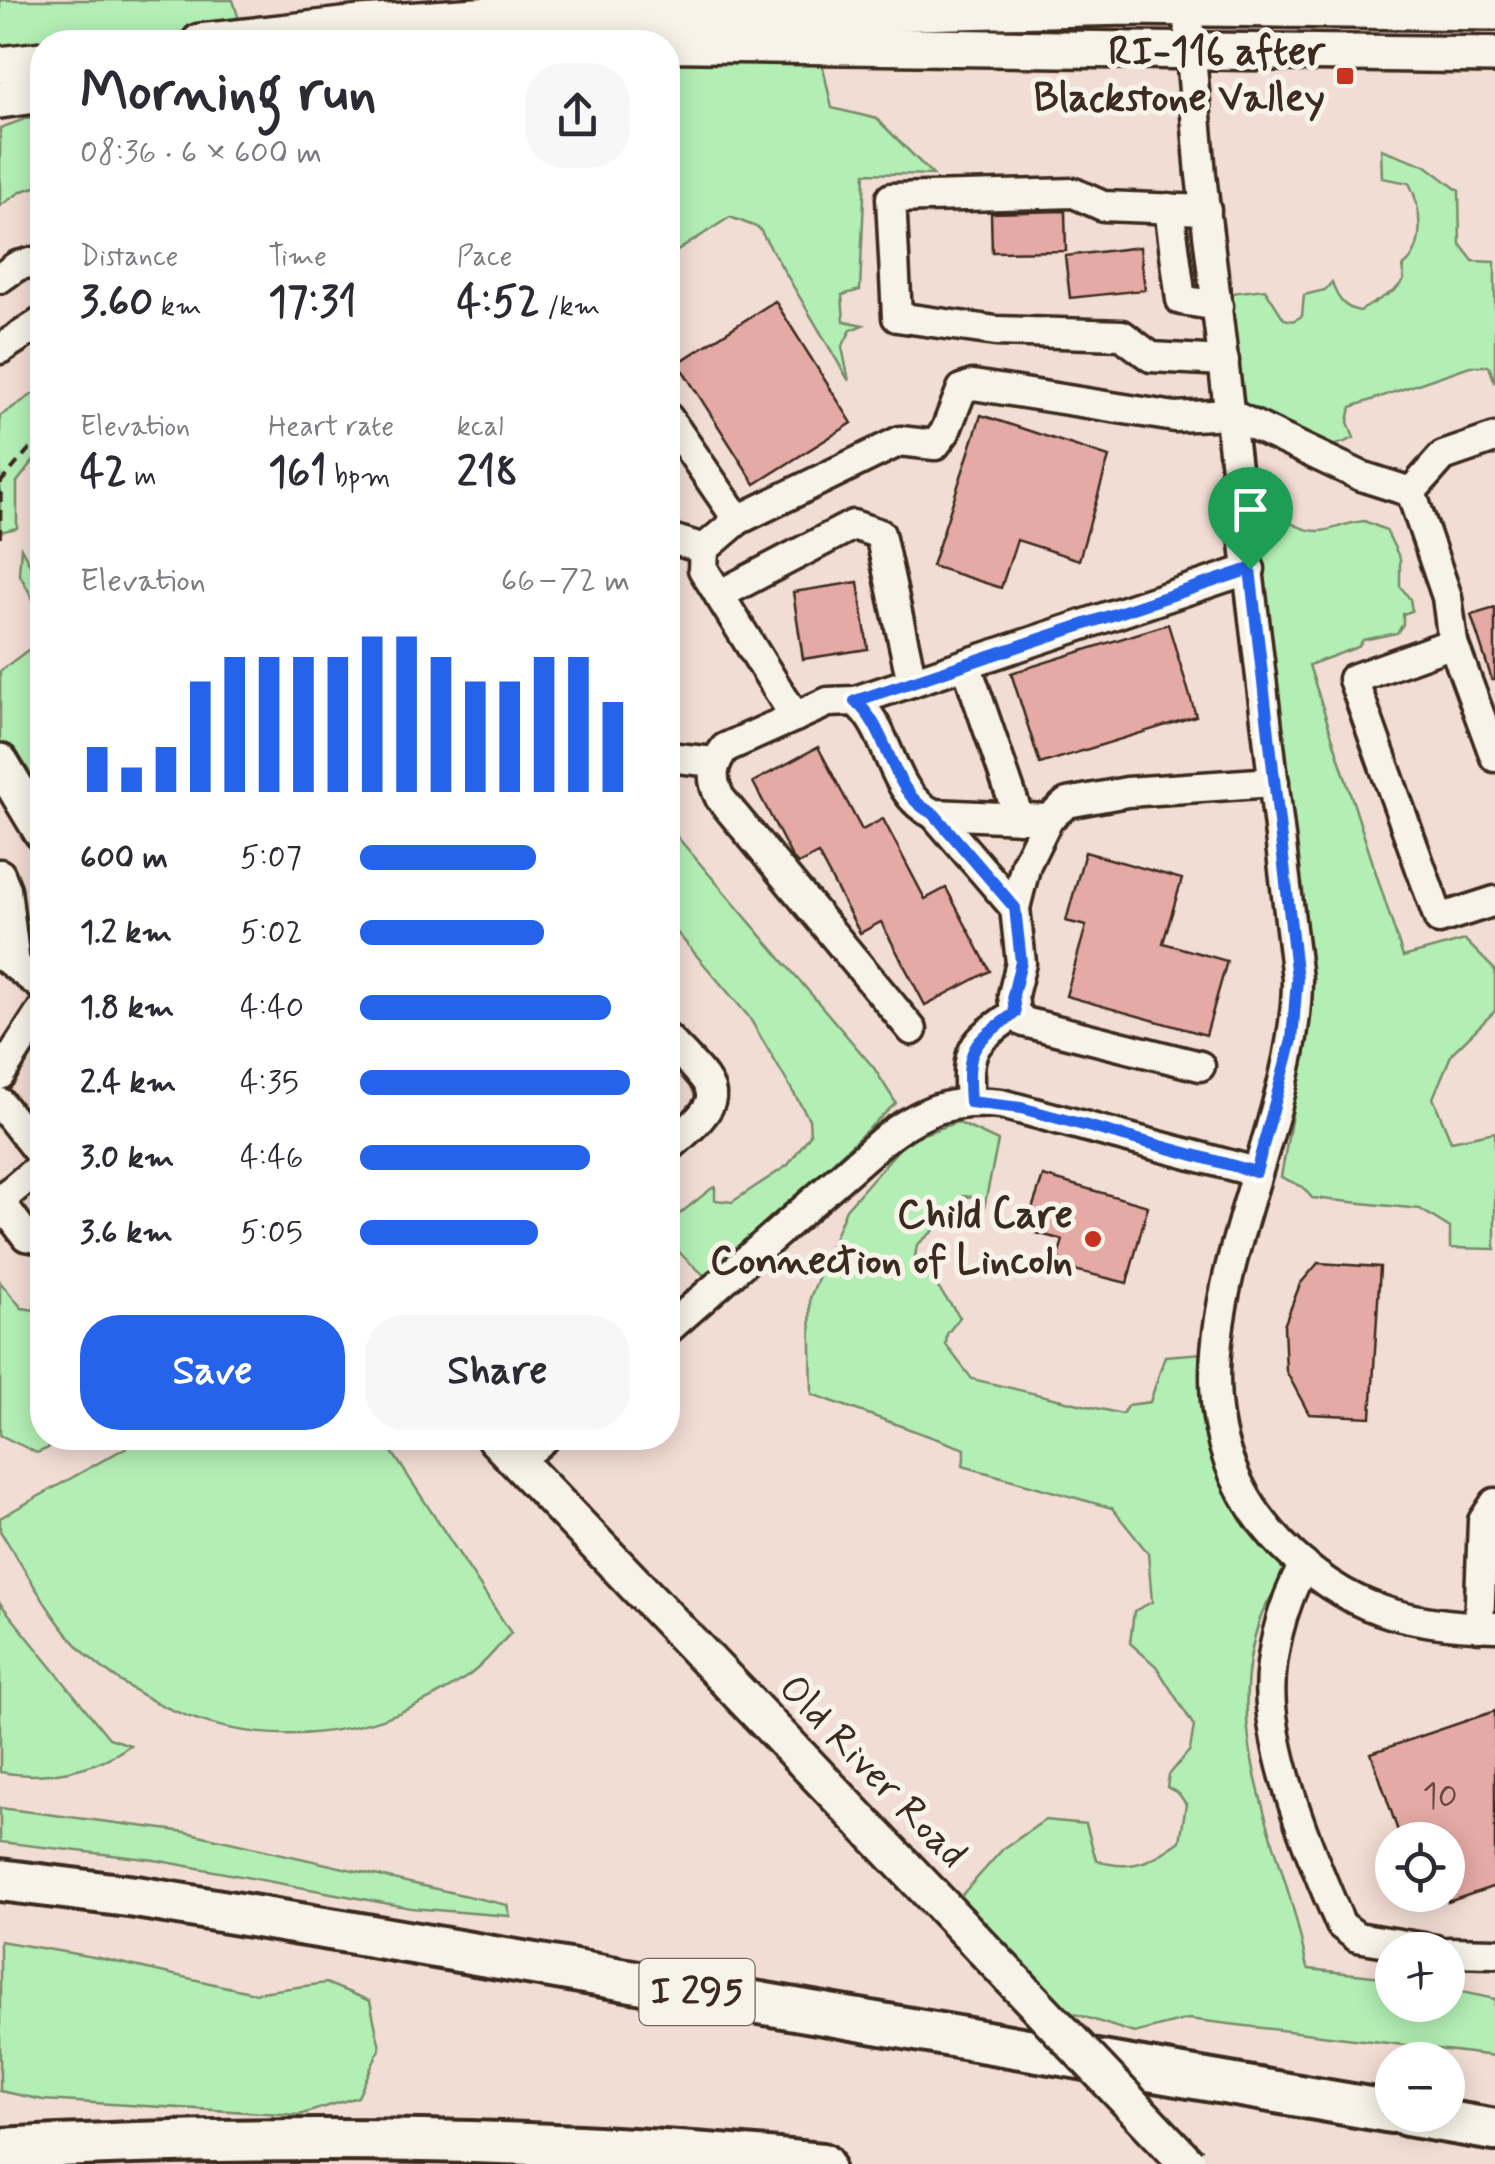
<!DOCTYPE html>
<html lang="en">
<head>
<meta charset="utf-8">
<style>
  :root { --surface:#fff; --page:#f7f7f7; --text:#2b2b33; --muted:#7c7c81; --accent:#2563eb }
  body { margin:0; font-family:Mynerve,sans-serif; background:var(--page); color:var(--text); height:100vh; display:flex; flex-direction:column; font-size:38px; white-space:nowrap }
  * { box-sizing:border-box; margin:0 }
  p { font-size:32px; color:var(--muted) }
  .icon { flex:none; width:55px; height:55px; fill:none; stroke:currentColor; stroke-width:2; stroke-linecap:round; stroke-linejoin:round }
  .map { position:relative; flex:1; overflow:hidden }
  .details { position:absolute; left:30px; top:30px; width:650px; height:1420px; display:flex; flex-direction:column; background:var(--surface); border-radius:40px; box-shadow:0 5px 25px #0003 }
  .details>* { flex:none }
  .controls { position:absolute; left:1375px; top:1822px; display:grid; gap:20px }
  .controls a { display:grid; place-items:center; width:90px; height:90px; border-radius:50%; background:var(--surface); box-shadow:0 5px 25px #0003; font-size:50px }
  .pin { position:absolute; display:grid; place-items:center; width:85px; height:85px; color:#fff; margin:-102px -42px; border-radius:50% 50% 50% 0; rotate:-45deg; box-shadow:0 0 10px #0007 }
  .pin .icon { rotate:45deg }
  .round { display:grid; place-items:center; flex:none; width:105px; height:105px; border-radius:40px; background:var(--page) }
  .overview { display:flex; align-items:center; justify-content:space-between; height:170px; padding:0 50px }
  h1 { font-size:55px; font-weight:800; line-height:75px }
  .stats { display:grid; grid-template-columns:repeat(3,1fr); gap:15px; height:170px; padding:10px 50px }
  .stats div { display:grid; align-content:center }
  .stats b { font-size:42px; font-weight:800 }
  .stats small { font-size:28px; font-weight:400 }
  .stats p { font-size:28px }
  .chart { height:280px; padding:20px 50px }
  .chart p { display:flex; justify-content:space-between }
  .chart svg { width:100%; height:180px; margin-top:10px; stroke:var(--accent); stroke-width:6 }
  .cta { display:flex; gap:20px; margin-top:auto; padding:20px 50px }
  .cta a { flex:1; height:115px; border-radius:40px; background:var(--accent); color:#fff; font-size:40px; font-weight:800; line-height:115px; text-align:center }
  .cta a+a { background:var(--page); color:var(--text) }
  ul { padding:0 50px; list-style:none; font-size:32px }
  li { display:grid; grid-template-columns:160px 120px 1fr; align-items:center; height:75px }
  li i { height:25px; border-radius:12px; background:var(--accent) }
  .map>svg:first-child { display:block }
  .green { fill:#b3efb5; stroke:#778c6a; stroke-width:2.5 }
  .building { fill:#e5aaa5; stroke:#3b2a1e; stroke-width:2.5 }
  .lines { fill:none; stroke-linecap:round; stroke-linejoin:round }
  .minor-casing { stroke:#3b2a1e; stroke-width:35 }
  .major-casing { stroke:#3b2a1e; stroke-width:42 }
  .highway-casing { stroke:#3b2a1e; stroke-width:48 }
  .path { stroke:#3b2a1e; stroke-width:4; stroke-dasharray:10 8; stroke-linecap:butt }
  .minor { stroke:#f7f3e8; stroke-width:28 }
  .major { stroke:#f7f3e8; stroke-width:35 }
  .highway { stroke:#f7f3e8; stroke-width:40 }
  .major-bridge-casing { stroke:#3b2a1e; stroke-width:42; stroke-linecap:butt }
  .major-bridge { stroke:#f7f3e8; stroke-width:35 }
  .route-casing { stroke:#fff; stroke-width:20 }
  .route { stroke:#2563eb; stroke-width:12 }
  .poi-dot { fill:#c8321e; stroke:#f7f3e8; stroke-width:4 }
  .labels { text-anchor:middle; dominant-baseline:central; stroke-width:10; stroke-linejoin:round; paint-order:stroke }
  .number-label { font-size:35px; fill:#664a40 }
  .shield { fill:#f7f3e8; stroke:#73665b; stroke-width:2.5 }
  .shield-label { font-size:38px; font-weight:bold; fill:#3b2a1e }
  .poi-label { font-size:40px; font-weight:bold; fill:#3b2a1e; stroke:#f7f3e8; text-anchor:end }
  .street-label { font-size:40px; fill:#3b2a1e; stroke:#f7f3e8 }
</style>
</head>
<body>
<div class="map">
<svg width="1495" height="2164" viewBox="0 0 1495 2164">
  <rect width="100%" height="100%" fill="#f2ddd4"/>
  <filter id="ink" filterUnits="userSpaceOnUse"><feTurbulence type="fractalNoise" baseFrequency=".01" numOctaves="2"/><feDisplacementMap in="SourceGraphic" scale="20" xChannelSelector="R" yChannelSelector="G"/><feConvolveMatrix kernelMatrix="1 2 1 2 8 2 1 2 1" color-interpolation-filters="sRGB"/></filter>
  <g filter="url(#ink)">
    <g class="green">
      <polygon points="0,0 233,0 243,33 163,42 42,42 42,58 0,63"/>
      <polygon points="748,36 817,40 832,108 877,119 933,175 865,173 860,290 842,295 844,321 863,325 851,330 842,347 849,381 759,228 730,217 668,257 668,42 482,42"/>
      <polygon points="30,117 42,120 42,185 22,191 0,206 0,128"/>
      <path d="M1381,149L1425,165L1459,191L1460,244L1473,261L1495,262V383L1489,366H1470L1351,407L1348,422L1354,438C1315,457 1314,436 1282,434C1269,434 1252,441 1240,443L1222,294L1265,289L1284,319L1293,321L1302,316L1304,295L1325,290L1332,282C1337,298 1343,308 1360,311L1395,290L1404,280L1403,266C1427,250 1421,205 1409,183L1382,178Z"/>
      <polygon points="42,388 42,450 17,482 17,528 0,532 0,416"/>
      <path d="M1364,521L1386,530L1400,559V586L1410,599L1412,611L1403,614V624L1397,633L1363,640L1358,647L1309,665L1403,957L1465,940L1495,970V1011L1452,1053L1433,1098L1451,1141L1495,1132V1249L1450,1248V1228L1420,1209L1312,1198L1303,1187L1281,1177L1307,1030L1248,532L1289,522C1325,541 1329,525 1364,521Z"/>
      <polygon points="21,548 42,586 42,827 0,756 0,671 41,640 42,616 19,573"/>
      <path d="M668,826L874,1068L896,1103L708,1279C690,1261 668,1250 668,1223L712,1188L715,1187V1200L732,1202L788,1165L810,1135L809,1119L749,1017L668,922Z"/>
      <path d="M957,1122L998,1141L983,1213L973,1197L963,1196L960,1208L917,1245L915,1257L960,1317L947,1334L946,1345L972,1379L1122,1414L1128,1405L1150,1402L1165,1356L1216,1352L1219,1401L1248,1484L1303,1555C1288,1575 1269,1594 1260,1619C1218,1741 1285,1847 1306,1964L1309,1969L1392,1978V2005H1448V1989L1495,1999V2056L1188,2019L1134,2033L1051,2006L951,1907L1003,1849L1045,1820L1086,1824L1096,1860C1130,1873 1153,1861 1180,1841L1186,1804L1179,1794L1167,1787L1169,1775L1190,1750L1194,1726L1156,1666L1130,1643L1134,1611L1152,1602L1148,1553L1112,1508L963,1466L965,1449L812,1394L810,1298L846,1209L907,1140Z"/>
      <polygon points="0,1282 22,1308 42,1311 42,1438 72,1438 37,1453 0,1435"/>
      <path d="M143,1438H383L511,1633C497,1647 484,1665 468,1676C347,1759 199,1754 88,1656C52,1623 27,1571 0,1531V1518Z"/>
      <path d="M0,1603L109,1738L130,1745C95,1771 42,1780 0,1772Z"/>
      <polygon points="0,1808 186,1832 507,1905 510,1916 411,1908 155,1860 0,1842"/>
      <polygon points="0,1941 99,1958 254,1993 326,1983 370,2001 380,2048 358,2097 299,2115 43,2100 0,2091"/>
    </g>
    <g class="building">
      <polygon points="1065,211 1066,251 992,252 991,213"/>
      <polygon points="1140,247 1145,290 1070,298 1065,256"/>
      <polygon points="775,301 852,423 755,484 678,363"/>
      <polygon points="981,415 1109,457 1079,560 1017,540 1001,588 932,566"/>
      <polygon points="858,582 868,649 803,659 793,592"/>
      <polygon points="1495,608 1495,680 1492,680 1471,615"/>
      <polygon points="1168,624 1196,716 1040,764 1011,673"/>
      <polygon points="818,747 862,830 883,819 925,899 946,888 990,971 925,1005 881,922 860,933 818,854 798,864 793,859 753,782"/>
      <polygon points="1085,852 1182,879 1163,943 1227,961 1206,1035 1066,996 1086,926 1066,921"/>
      <polygon points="1043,1176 1148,1206 1127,1283 1066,1268 1058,1257 1063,1240 1036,1233 1029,1218"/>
      <polygon points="1318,1263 1380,1267 1371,1417 1309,1414 1286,1371 1284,1326 1300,1284"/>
      <polygon points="1495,1711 1495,1886 1448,1902 1448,1840 1401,1840 1371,1753"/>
    </g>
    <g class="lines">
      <g class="minor-casing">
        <g id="minor">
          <path d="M1187,7L1201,175L1297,979C1297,1164 1123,1380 1282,1545C1346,1610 1407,1625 1495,1627"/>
          <polyline points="1169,208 1181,300 1218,306"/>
          <polyline points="1206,210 1103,206 1074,193 891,198 897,317 996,331 1122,335 1151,357 1224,361"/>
          <polyline points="0,278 17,266 42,260"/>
          <polyline points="0,349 42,322"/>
          <polyline points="668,418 738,520"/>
          <polyline points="1411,492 1447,597 1453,643 1495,757"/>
          <polyline points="1411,492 1443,456 1495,438"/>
          <polyline points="668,538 704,549"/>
          <polyline points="719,595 853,525 880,534 912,682"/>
          <polyline points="1453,643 1353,679 1439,919 1495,901"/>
          <polyline points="966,664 1019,818"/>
          <polyline points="855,701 1250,569"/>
          <polyline points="795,717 703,569 704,549 738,520 900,441 935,445 945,432 962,389 973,385 1175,417 1230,414 1361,476 1411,492"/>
          <polyline points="668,757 714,762"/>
          <polyline points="934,814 1015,908"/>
          <polyline points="0,874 6,889 15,965"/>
          <polyline points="0,954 42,986"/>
          <path d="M912,1030L720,798C710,778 712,765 725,748L828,702L855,701C892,730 889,795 934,814L1048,819"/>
          <path d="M668,1039C721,1095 730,1094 668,1148"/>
          <polyline points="1200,1066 1024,1022 1015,1013 1013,995 1021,963 1015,908 1026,864 1048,819 1067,803 1127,792 1274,782"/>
          <polyline points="0,1075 42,1010"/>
          <path d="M970,1102C966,1047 971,1044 1015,1013"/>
          <polyline points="0,1103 42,1157"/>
          <polyline points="42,1165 3,1198 6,1209 26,1236 42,1239"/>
          <path d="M668,1329L881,1142C920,1111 951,1098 1001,1104L1256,1172"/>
          <polyline points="518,1461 545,1438"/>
          <path d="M1304,1565C1282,1604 1267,1660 1271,1706C1277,1775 1313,1861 1341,1925L1357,1937L1436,1950"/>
          <polyline points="1479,1627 1483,1521 1495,1503"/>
          <polyline points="1448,1952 1495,1953"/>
        </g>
      </g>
      <g class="major-casing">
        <g id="major">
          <polyline points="200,42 361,24 506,14 873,13 1127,7 1495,12"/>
          <polyline points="549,42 1495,55"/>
          <polyline points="0,65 42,60"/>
          <polyline points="0,100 42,94"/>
          <polyline points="0,762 42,832"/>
          <polyline points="495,1438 1016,1983"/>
        </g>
      </g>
      <g class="highway-casing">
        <g id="highway">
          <polyline points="0,1880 136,1897 354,1933 1392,2112"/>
          <polyline points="1407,2115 1495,2130"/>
          <path d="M0,2149C274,2134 549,2137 822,2164"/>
        </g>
      </g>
      <polyline class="path" points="0,538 1,482 42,434"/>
      <use href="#minor" class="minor"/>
      <use href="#major" class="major"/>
      <use href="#highway" class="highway"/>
      <g class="major-bridge-casing">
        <polyline id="major-bridge" points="1016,1983 1188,2164"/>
      </g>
      <use href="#major-bridge" class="major-bridge"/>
    </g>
  </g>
  <g class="lines" filter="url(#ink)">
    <g class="route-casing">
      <path id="route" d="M1250,569L1297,979L1292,1040L1256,1172L1021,1108L970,1102C966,1047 972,1044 1015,1013L1013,995L1021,962L1015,908L934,814C889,794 891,730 855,701Z"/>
    </g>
    <use href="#route" class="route"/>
  </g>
  <g class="poi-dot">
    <rect x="1335" y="66" width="20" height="20" rx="5"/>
    <circle cx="1093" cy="1239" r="10"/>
  </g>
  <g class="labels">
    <g class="number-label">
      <text x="1440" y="1797">10</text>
    </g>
    <rect class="shield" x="639.5" y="1959" width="115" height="66" rx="8"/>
    <g class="shield-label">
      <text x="697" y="1992">I 295</text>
    </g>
    <g class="poi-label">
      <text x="1325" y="53">RI-116 after<tspan x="1325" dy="46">Blackstone Valley</tspan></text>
      <text x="1073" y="1216">Child Care<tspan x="1073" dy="46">Connection of Lincoln</tspan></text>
    </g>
    <g class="street-label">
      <text transform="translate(872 1772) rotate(46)">Old River Road</text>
    </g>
  </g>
</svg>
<div class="controls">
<a><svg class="icon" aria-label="locate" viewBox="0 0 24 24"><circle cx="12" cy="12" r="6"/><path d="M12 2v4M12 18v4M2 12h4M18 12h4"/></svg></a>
<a>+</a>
<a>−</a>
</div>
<div class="pin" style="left:1250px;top:569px;background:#1e9e55"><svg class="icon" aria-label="arrive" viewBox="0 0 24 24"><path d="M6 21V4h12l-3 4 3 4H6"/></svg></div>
<section class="details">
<div class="overview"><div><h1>Morning run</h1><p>08:36 · 6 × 600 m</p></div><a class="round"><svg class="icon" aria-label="share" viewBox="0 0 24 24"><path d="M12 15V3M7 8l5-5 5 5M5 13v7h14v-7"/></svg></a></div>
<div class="stats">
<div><p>Distance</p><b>3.60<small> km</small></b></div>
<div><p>Time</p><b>17:31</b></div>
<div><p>Pace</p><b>4:52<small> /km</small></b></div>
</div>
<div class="stats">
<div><p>Elevation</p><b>42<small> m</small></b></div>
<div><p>Heart rate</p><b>161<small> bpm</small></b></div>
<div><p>kcal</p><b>218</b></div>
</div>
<div class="chart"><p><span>Elevation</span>66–72 m</p>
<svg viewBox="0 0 160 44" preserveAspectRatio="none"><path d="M5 44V33M15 44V38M25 44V33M35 44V17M45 44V11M55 44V11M65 44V11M75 44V11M85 44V6M95 44V6M105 44V11M115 44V17M125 44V17M135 44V11M145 44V11M155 44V22"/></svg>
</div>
<ul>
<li><b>600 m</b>5:07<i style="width:65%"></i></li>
<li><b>1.2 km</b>5:02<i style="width:68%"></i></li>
<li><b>1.8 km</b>4:40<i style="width:93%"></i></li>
<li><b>2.4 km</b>4:35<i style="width:100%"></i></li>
<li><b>3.0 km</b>4:46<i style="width:85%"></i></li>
<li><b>3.6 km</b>5:05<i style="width:66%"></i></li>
</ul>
<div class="cta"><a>Save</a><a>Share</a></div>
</section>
</div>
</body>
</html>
